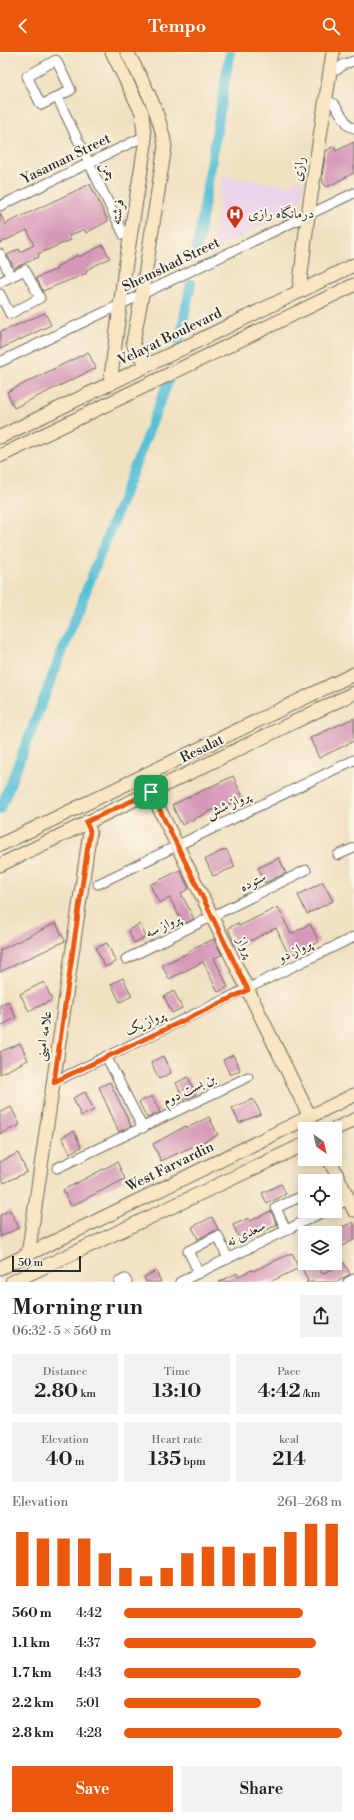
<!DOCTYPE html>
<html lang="en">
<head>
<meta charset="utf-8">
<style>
  :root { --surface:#fff; --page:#f2f2f2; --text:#202124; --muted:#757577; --accent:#ea580c }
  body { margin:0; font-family:"Libre Bodoni",Amiri,serif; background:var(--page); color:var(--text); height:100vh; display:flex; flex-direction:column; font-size:15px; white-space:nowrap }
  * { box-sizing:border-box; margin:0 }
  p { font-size:13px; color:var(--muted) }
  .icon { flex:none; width:22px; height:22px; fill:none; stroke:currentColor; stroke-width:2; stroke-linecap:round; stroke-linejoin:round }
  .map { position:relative; height:1230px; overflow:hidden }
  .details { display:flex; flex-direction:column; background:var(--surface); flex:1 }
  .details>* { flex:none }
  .needle { width:26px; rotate:146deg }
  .buttons { position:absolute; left:298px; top:1070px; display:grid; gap:8px }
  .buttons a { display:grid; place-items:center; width:44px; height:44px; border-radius:0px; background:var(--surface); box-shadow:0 2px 10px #0003; font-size:20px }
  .scale { position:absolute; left:12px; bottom:10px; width:69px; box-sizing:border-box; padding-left:4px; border:2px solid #2b2b2b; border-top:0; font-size:11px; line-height:14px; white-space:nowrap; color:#2b2b2b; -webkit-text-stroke:3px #fcf5e5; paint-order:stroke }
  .pin { position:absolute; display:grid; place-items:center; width:34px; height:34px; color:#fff; margin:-17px; border-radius:8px; box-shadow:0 2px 6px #0006 }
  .round { display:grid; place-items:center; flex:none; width:42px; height:42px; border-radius:0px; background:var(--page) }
  .headline { display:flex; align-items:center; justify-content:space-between; height:68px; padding:0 12px }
  h1 { font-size:22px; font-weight:600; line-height:30px }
  .figures { display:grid; grid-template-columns:repeat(3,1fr); gap:6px; height:68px; padding:4px 12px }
  .figures div { display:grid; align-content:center; border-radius:0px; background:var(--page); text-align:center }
  .figures b { font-size:20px; font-weight:600 }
  .figures small { font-size:11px; font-weight:400 }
  .figures p { font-size:11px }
  .chart { height:112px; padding:8px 12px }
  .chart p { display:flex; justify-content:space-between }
  .chart svg { width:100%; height:72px; margin-top:4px; stroke:var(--accent); stroke-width:6 }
  .cta { display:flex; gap:8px; margin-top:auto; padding:8px 12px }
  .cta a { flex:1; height:46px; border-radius:0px; background:var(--accent); color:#fff; font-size:16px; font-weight:600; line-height:46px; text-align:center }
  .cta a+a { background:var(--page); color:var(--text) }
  ul { padding:0 12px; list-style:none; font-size:13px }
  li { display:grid; grid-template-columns:64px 48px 1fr; align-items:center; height:30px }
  li i { height:10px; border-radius:5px; background:var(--accent) }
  header { display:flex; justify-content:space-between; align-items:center; height:52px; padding:0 12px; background:var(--accent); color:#fff; font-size:18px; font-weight:600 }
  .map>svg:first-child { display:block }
  .built { fill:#ecd1ea }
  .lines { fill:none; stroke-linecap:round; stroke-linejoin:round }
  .canal { stroke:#59c0d6; stroke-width:10 }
  .building { fill:#d599b7 }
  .street-casing { stroke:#706b60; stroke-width:11 }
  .secondary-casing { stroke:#706b60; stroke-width:15 }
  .street { stroke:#fff; stroke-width:9 }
  .secondary { stroke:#f9e7c3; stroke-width:13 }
  .route-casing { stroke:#fff; stroke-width:8 }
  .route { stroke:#ea580c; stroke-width:5 }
  .labels { text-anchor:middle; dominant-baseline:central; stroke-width:4; stroke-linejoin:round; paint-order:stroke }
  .street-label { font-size:14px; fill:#2b2b2b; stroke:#fcf5e5 }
  .poi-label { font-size:14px; fill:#2b2b2b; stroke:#fcf5e5; text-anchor:start }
</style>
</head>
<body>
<header><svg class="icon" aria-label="back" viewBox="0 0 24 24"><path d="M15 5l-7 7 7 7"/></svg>Tempo<svg class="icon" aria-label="search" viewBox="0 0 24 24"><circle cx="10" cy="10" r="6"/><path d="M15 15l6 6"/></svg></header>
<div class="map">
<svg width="354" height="1230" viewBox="0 0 354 1230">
  <rect width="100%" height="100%" fill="#fcf5e5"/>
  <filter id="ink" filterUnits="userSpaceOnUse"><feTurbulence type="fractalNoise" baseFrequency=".025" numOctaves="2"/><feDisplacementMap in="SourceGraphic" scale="8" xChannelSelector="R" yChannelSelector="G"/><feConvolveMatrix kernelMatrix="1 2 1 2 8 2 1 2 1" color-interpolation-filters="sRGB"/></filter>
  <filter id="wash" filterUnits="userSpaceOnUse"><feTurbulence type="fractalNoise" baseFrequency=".012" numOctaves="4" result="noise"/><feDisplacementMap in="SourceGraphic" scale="16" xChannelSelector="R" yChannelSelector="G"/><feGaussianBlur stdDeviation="0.9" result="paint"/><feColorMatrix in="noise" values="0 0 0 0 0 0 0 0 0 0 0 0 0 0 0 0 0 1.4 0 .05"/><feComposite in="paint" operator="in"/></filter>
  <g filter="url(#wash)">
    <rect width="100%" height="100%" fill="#f0e1c1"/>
    <polygon class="built" points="223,124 292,134 294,128 305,130 299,156 212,198"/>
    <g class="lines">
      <g class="canal">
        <polyline points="196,202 230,0"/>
        <polyline points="179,290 191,232"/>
        <polyline points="0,758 168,330"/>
      </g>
    </g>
    <g id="blocks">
      <g class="building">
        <polygon points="354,90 354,121 327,135 323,131 322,124 326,99 334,94 336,99"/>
        <polygon points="90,132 108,169 86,181 84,177 69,184 71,188 38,202 39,205 14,216 7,203 19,197 20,200 34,193 27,178 0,191 0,161 5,172"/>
        <polygon points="103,193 110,206 86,218 87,221 43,239 36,226 57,217 56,215 78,203 79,205"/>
        <polygon points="45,261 51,273 0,297 0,280"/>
        <polygon points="88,300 96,316 14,356 7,340"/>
        <polygon points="354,666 354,689 319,706 310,686"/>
        <polygon points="233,724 243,746 216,759 215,757 182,773 172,753"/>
        <polygon points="226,797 235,815 213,824 205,807"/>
        <polygon points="279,806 286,821 265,831 258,816"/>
        <polygon points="180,818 189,837 181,841 194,867 183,872 170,846 159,851 150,833"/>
        <polygon points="323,830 333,849 307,862 298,843"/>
        <polygon points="278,855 291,882 310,872 319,890 289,904 276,876 236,896 228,876 238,871 239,874"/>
        <polygon points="56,871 65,889 0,920 0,898"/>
        <polygon points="140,872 146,885 134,891 128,878"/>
        <polygon points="214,887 222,903 214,906 228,935 218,940 203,910 169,927 162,913 186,902 195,895"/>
        <polygon points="107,891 116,910 105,915 96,896"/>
        <polygon points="123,926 132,944 120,950 111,932"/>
        <polygon points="44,930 52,948 29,959 20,942"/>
        <polygon points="174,939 182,956 172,961 164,944"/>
        <polygon points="8,949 16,966 0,974 0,953"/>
        <polygon points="20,991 28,1008 0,1022 0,1000"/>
        <polygon points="233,1003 240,1018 230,1023 223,1008"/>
        <polygon points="163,1004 171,1021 159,1027 151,1010"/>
        <polygon points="188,1025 196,1042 184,1048 176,1031"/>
        <polygon points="110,1030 131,1074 119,1080 99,1035"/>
        <polygon points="85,1040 94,1058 81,1064 73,1046"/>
        <polygon points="152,1044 160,1060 147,1066 139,1050"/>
        <polygon points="253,1047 261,1062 239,1071 232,1056"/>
        <polygon points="11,1055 20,1073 0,1082 0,1061"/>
        <polygon points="209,1065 218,1083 161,1109 153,1092 186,1074 187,1076"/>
        <polygon points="74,1079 81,1095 70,1101 62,1085"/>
        <polygon points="18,1101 27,1120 4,1131 0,1122 0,1110"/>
        <polygon points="117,1110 125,1127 71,1154 63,1138"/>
        <polygon points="281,1132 286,1142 267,1152 262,1141"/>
        <polygon points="10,1158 19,1176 0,1185 0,1163"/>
        <polygon points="271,1159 277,1173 241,1190 233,1173 249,1166 250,1169"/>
        <polygon points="212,1165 218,1177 198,1187 192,1175"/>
        <polygon points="354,1170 354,1188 338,1196 335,1190 335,1178"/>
        <polygon points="292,1201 299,1216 270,1230 219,1230 237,1221 238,1224 252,1218 253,1219"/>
        <polygon points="300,1211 317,1211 322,1222 344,1211 350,1222 337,1230 306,1230 308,1229"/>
        <polygon points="156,1219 161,1230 146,1230 144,1225"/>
      </g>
    </g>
  </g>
  <g filter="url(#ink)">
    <use href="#blocks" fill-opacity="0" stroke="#706b60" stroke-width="1"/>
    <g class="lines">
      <g class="street-casing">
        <g id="street">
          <polygon points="56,8 71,38 41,53 27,24"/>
          <polyline points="330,18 337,18 344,12 354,9"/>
          <polyline points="57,45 124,183"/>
          <polyline points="325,47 334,52 349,74 354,76"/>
          <polyline points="0,154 145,84"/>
          <polyline points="0,202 11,225"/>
          <polyline points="0,230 25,218 40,246 10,262 0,242"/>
          <polyline points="0,310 354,141"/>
          <polyline points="338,803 354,796"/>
          <polyline points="98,832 354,708"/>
          <polyline points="126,907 306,818"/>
          <polyline points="106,1004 143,1076"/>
          <polyline points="54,1030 354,885"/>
          <polyline points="57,1116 248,1025"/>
          <polyline points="335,1154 349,1147"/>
          <polyline points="286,1178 276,1156 302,1144 305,1150"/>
          <polyline points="199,1221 188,1199 218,1184 228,1207"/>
          <polyline points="119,1230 125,1227 127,1230"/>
          <polyline points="180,1230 325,1159"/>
          <polyline points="348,1230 354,1227"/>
        </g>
      </g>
      <g class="secondary-casing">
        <g id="secondary">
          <path d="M127,0C144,32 159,58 165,94L142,243L133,290C135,301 141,305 150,312"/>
          <polyline points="299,239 308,163 333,0"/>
          <polyline points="110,332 124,223 145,93 142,61 112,0"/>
          <polyline points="0,385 354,213"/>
          <polyline points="0,404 354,233"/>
          <polyline points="151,740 310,1065"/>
          <polyline points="0,793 354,622"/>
          <polyline points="0,813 354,641"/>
          <polyline points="335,1077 354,1068"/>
          <polyline points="329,1107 354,1158"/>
          <polyline points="28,1203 90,779 86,770"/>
          <polyline points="0,1216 354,1043"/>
          <polyline points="12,1230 305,1092"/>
        </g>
      </g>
      <use href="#street" class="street"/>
      <use href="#secondary" class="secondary"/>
    </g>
  </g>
  <g class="lines" filter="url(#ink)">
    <g class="route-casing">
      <polygon id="route" points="151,740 248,938 54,1030 90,779 86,770"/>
    </g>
    <use href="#route" class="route"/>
  </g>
  <defs>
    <g id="hospital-pin" transform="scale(0.9)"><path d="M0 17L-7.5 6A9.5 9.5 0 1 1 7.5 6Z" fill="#c8321e" stroke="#fcf5e5"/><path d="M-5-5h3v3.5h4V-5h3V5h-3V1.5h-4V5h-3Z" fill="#fff"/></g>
  </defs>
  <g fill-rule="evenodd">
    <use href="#hospital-pin" x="235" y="162"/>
  </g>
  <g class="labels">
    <g class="street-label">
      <text transform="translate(66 107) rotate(-26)">Yasaman Street</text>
      <text transform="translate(299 117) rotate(-82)">رازی</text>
      <text transform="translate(108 119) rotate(64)">چمن</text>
      <text transform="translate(118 160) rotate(-81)">فرشته</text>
      <text transform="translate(171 213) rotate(-26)">Shemshad Street</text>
      <text transform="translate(170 285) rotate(-26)">Velayat Boulevard</text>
      <text transform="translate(202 697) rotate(-26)">Resalat</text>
      <text transform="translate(228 753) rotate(-25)">پرواز شش</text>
      <text transform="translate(253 830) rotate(-27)">ستوده</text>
      <text transform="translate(163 874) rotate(-26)">پرواز سه</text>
      <text transform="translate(245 895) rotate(64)">پرواز</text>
      <text transform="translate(295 899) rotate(-26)">پرواز دو</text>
      <text transform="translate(145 971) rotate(-25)">پرواز یک</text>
      <text transform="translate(44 984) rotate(-82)">علامه امینی</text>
      <text transform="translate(189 1038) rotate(-26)">بن بست دوم</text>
      <text transform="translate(170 1115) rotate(-26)">West Farvardin</text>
      <text transform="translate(246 1182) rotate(-26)">سعدی نه</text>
    </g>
    <g class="poi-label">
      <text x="248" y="162">درمانگاه رازی</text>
    </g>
  </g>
</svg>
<div class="buttons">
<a><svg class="needle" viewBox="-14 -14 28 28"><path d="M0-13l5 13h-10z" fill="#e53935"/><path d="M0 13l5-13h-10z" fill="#757577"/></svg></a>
<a><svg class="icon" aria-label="locate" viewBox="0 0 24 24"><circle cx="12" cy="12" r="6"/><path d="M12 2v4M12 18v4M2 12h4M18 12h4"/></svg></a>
<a><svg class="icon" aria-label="layers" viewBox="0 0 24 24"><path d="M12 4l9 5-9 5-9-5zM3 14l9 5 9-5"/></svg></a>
</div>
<div class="scale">50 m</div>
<div class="pin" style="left:151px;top:740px;background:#1e9e55"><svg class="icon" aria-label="arrive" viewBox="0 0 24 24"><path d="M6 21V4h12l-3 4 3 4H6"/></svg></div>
</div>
<section class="details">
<div class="headline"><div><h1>Morning run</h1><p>06:32 · 5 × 560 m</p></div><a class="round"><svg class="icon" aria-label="share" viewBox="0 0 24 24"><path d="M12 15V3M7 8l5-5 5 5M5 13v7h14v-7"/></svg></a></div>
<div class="figures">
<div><p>Distance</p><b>2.80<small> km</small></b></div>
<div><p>Time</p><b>13:10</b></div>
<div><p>Pace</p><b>4:42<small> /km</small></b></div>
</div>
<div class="figures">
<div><p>Elevation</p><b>40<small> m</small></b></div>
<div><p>Heart rate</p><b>135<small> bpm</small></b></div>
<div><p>kcal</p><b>214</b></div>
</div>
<div class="chart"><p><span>Elevation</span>261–268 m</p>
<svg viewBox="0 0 160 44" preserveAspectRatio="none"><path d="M5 44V11M15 44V15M25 44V15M35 44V15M45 44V24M55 44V33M65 44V38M75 44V33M85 44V24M95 44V20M105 44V20M115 44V24M125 44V20M135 44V11M145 44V6M155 44V6"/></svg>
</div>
<ul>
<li><b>560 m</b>4:42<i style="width:82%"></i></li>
<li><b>1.1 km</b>4:37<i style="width:88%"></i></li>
<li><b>1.7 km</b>4:43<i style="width:81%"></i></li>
<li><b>2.2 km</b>5:01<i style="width:63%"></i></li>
<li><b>2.8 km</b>4:28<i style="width:100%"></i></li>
</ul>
<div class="cta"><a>Save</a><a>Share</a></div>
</section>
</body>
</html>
